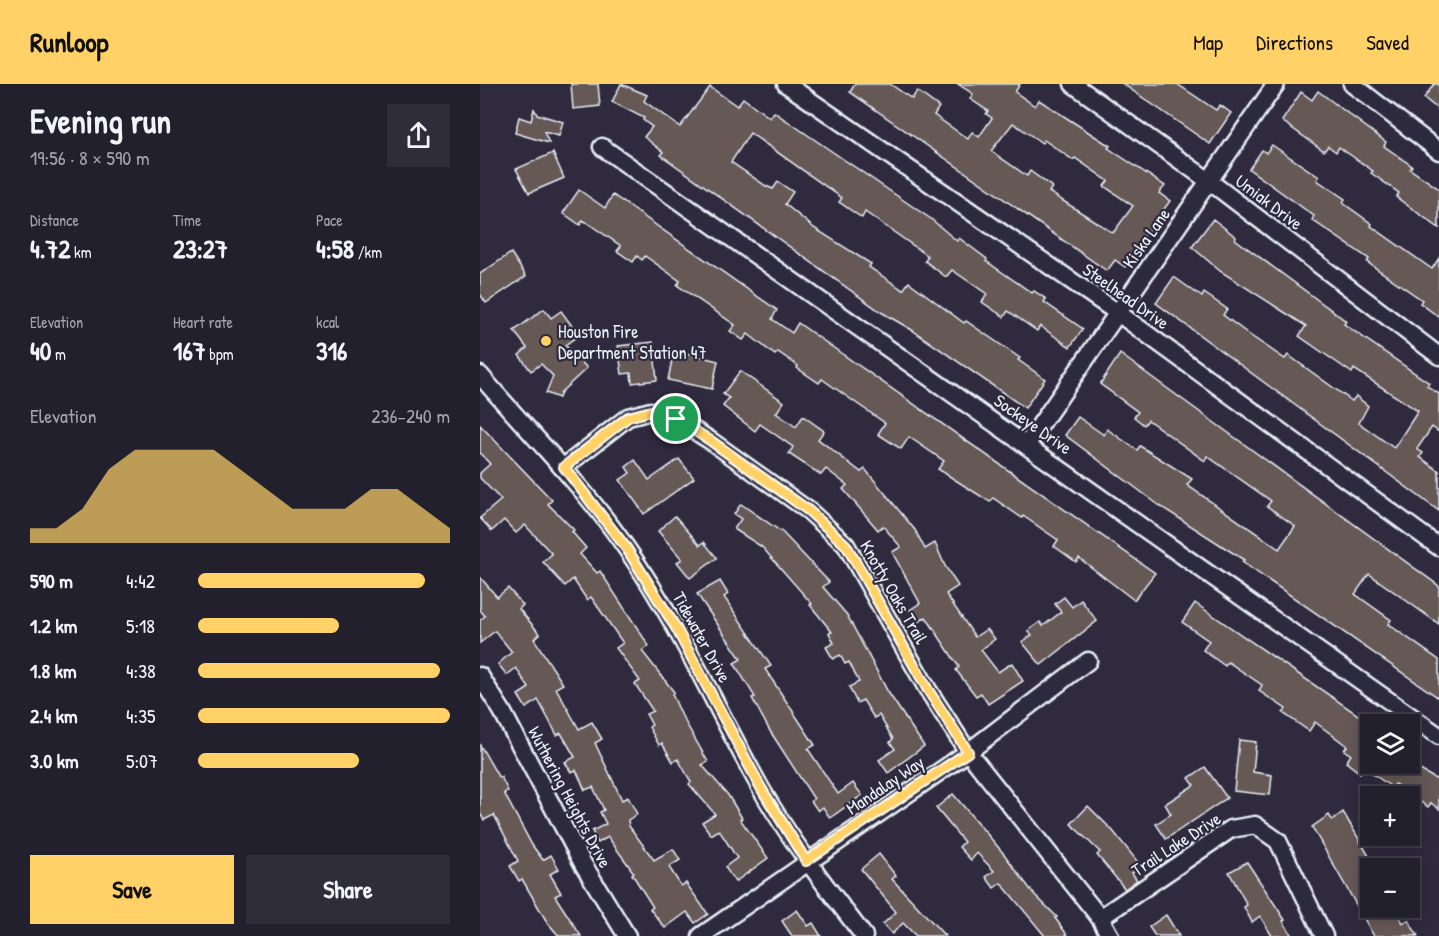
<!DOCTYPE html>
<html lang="en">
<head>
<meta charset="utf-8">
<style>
  :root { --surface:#23202e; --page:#2f2d3a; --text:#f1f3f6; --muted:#a3a3aa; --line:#403e4a; --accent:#ffd166 }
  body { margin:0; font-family:"Patrick Hand",sans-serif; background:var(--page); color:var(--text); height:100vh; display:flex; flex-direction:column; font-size:22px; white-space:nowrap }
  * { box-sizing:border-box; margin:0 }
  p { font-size:20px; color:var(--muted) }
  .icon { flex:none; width:33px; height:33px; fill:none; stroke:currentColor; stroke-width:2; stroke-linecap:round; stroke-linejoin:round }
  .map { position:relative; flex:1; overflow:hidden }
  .details { display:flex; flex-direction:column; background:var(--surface); width:480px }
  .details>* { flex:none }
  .buttons { position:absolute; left:880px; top:630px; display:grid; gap:12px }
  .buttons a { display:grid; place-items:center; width:60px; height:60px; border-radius:0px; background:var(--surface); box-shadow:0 3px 15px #0003,0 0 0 2px var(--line); font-size:30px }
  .pin { position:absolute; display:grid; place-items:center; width:51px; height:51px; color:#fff; margin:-26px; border:3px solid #fff; border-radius:50%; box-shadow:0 2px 6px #0007 }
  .round { display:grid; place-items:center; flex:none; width:63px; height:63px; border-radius:0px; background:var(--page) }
  .summary { display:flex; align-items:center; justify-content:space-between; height:102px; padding:0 30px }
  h1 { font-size:33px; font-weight:800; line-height:45px }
  .metrics { display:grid; grid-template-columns:repeat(3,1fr); gap:9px; height:102px; padding:6px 30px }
  .metrics div { display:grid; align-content:center }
  .metrics b { font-size:26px; font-weight:800 }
  .metrics small { font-size:16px; font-weight:400 }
  .metrics p { font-size:16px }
  .chart { height:168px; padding:12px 30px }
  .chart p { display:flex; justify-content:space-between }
  .chart svg { width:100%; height:108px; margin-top:6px; fill:var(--accent); opacity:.7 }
  .button { display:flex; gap:12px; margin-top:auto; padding:12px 30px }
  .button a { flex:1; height:69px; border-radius:0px; background:var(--accent); color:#111; font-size:24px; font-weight:800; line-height:69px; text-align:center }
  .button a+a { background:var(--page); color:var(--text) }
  ul { padding:0 30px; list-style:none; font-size:20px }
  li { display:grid; grid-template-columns:96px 72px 1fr; align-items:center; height:45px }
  li i { height:15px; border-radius:8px; background:var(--accent) }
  header { display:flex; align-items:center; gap:36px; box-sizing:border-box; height:84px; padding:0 30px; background:var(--accent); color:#111 }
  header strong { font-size:28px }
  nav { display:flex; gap:33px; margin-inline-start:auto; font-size:21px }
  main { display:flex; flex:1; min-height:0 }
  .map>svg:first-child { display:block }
  .building { fill:#665854; stroke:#e8f1f8; stroke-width:1.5; fill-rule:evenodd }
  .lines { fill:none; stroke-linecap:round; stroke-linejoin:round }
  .minor-casing { stroke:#e8f1f8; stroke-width:21 }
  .minor { stroke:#2f2a3d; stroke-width:16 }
  .route-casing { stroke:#fff; stroke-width:12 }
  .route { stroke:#ffd166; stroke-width:8 }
  .poi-dot { fill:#ffd166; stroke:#2f2a3d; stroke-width:2 }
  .labels { text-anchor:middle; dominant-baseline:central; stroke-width:4.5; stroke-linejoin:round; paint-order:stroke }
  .street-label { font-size:18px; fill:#e8f1f8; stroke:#2f2a3d }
  .poi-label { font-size:18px; fill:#e8f1f8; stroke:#2f2a3d; text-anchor:start }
</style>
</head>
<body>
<header>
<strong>Runloop</strong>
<nav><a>Map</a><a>Directions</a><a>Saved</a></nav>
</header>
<main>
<section class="details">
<div class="summary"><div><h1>Evening run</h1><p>19:56 · 8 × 590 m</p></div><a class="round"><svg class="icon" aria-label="share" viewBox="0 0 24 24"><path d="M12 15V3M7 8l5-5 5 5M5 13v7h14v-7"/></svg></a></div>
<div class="metrics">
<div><p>Distance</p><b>4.72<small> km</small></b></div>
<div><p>Time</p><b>23:27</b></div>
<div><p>Pace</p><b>4:58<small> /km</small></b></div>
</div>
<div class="metrics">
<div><p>Elevation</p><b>40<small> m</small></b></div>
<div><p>Heart rate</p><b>167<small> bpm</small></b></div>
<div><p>kcal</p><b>316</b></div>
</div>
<div class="chart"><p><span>Elevation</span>236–240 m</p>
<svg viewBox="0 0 160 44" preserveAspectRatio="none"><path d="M0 44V38L10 38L20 30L30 14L40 6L50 6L60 6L70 6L80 14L90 22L100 30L110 30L120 30L130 22L140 22L150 30L160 38V44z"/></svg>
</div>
<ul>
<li><b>590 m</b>4:42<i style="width:90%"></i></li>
<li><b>1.2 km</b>5:18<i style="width:56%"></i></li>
<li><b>1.8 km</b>4:38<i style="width:96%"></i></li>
<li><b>2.4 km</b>4:35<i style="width:100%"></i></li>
<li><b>3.0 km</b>5:07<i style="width:64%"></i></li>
</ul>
<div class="button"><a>Save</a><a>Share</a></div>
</section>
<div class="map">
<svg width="959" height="852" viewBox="0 0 959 852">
  <rect width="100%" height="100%" fill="#2f2a3d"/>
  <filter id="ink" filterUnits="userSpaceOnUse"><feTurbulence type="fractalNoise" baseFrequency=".0167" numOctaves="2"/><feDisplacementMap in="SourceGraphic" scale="12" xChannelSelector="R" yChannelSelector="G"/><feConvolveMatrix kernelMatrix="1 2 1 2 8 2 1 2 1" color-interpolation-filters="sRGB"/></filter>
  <g filter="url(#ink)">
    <g class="building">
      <polygon points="91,0 118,0 120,22 93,25"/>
      <polygon points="141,0 167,11 164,17 200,43 230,3 257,22 263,14 290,34 294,28 451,135 477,157 479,154 507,175 506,177 552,209 554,207 566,215 564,218 603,245 590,263 560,242 557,247 528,227 524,233 502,218 507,210 472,186 466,193 445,177 448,172 385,128 382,134 359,118 362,114 270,49 251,78 286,102 293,105 298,98 313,108 305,120 334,144 391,180 389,183 423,206 429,198 484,239 486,237 540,274 538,276 565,295 545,324 432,246 401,228 181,71 183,68 164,53 172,43 163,36 164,34 132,18"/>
      <path d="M375,0H410L432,15L437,7L459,23L454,31L488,55L492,48L499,53L512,34L506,30L508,27L490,15L493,10L478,0H540L535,8L555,22L559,16L630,62L628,64L685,102L679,109L690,117L657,162L659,163L645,183L635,176L627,187L370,8ZM533,39L562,59L564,56L593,76L595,74L628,97L624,102L653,122L633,149L569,108L572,103L550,87L547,92L511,67Z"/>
      <polygon points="643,0 697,0 736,26 740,21 751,29 730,60"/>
      <polygon points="954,0 959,0 959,26 944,14"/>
      <polygon points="838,7 906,58 904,62 932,82 930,85 959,105 959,144 916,113 919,109 891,89 893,87 859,63 856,68 848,62 844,67 802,37 821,8 832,16"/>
      <polygon points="54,25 57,30 83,38 79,52 64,48 69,59 35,49 39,33 51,37"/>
      <polygon points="792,61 839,93 837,96 865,115 863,119 892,140 891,142 952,185 959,174 959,233 940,219 942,216 887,178 889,175 832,136 834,132 769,85 782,66 786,69"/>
      <polygon points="73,69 84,94 49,109 36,85"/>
      <polygon points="99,106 125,124 133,111 297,226 292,235 312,249 318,239 675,489 654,516 599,474 596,478 574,462 578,456 543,432 542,434 513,414 510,418 458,385 464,377 429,353 421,365 398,350 405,339 376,319 342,295 339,299 317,284 318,282 298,268 295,271 268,250 263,256 250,247 255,241 197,201 200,197 165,172 162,176 157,172 153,178 137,167 141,162 103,136 100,141 83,129"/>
      <polygon points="733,135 756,153 755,155 866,237 864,240 949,299 947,302 959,310 959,348 952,343 937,365 943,369 940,373 959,387 959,427 676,219 694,193 722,213 724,209 747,225 743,231 771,252 805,275 808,271 872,317 876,312 888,322 879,339 914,364 938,327 874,285 872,289 819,252 826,242 740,187 712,163"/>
      <polygon points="31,169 46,192 6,219 0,210 0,190"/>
      <polygon points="64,225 71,234 81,227 99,251 85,261 107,284 81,308 79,314 66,309 73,292 61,280 51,287 39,271 47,264 34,247"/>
      <polygon points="173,258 177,296 152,299 151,289 142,290 138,262"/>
      <polygon points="194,266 238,277 232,305 188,296"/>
      <polygon points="640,270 959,502 959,540 889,490 875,510 911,536 908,540 959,576 959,614 762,478 764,476 680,422 585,351 598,333 624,351 627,345 657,366 660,362 712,395 707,401 799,465 813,445 815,442 787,422 791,417 727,372 725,377 668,336 664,341 654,333 658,328 620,300"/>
      <polygon points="260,287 304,318 296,329 316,343 323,332 344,347 338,355 381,388 385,385 435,446 445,465 455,459 465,482 478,502 466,510 495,553 507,545 515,555 501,566 518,588 532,579 543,597 508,620 501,609 496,612 476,586 479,583 446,533 438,538 430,526 440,519 412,468 421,463 403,442 398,446 363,405 367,401 346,385 341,391 309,370 313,363 280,340 275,347 243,322 249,314 243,310"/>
      <polygon points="0,341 72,416 68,420 94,446 92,448 106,464 100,470 117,489 120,487 169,562 162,567 194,608 192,610 202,632 228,678 222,681 248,711 262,734 260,735 288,774 255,798 245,783 257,774 239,746 231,751 222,738 235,730 209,700 211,698 198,675 193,678 182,659 179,661 169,643 172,641 166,630 173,627 155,600 160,597 136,564 143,559 118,523 111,513 107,516 93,495 85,502 63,478 72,470 45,441 36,449 24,436 12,447 0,434 21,416 0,394 0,389 10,380 0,369"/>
      <polygon points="199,375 214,394 164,430 140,396 150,389 146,383 155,376 169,396"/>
      <polygon points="261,420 303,449 349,498 343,503 367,531 408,608 444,662 408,689 399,676 415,665 410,658 413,655 399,631 394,634 383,616 377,619 369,603 379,598 369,578 365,580 360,571 353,575 346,563 354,559 349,549 352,548 330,521 332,520 282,463 254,445 261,435 254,430"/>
      <polygon points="195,432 220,461 224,458 237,474 210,494 197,478 202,475 178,447"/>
      <polygon points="0,493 17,513 28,504 43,521 39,525 60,550 54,555 83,600 76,604 99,645 112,638 122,655 115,659 142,716 148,713 157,730 148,736 149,742 174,776 193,765 200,776 189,783 201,802 206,799 228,830 215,839 207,828 185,844 170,825 173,823 152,790 154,789 128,753 118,759 112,747 126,740 120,728 124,726 113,703 105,706 96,686 91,688 85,678 95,673 81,649 77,651 58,616 46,624 38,611 49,604 36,584 27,591 18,580 32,568 15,547 0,559 0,536 5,532 0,526"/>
      <polygon points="240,497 248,510 244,513 291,582 285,585 335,661 328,665 358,710 373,699 382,711 350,734 343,723 338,727 331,717 334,715 290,647 272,614 275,613 254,579 261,575 217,510"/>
      <polygon points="584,513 592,523 601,516 617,537 561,581 542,558 552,551 548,547 560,538 563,542 581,528 575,520"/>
      <polygon points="715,519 891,640 891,680 930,680 959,697 959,725 951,719 948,723 915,700 913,704 884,684 880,689 866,678 871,671 864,666 867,662 835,638 829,647 803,629 806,625 779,607 782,601 748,578 745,582 723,566 729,557 702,538"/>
      <polygon points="759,656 776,658 773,688 792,691 790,711 754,707"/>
      <polygon points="0,661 19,694 21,693 28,707 24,709 52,761 63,776 71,771 79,785 70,790 81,809 75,812 101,852 79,852 67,838 42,795 39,797 30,782 38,777 14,731 4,736 0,729"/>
      <polygon points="725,683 747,714 686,755 676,740 691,730 685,720 714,701 709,694"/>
      <polygon points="473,710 524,770 553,809 577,833 575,834 588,852 565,852 521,799 514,804 506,793 514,787 497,769 491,776 479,763 484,758 456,724"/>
      <polygon points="608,722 633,747 661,782 652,789 657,796 645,805 617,771 620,768 591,740"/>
      <polygon points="863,728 893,779 891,824 914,824 923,839 928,836 938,852 894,852 832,743 849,731 852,736"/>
      <polygon points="399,770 416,792 412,795 465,852 436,852 423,839 412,850 403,840 416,828 381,785"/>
      <polygon points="767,778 805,836 803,837 812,852 792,852 780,832 772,838 764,823 767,821 749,788"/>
      <polygon points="317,826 328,842 333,839 341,852 312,852 302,837"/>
      <polygon points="686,831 699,852 675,852 669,843"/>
    </g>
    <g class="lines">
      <g class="minor-casing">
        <g id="minor">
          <polyline points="306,0 638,229 959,463"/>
          <polyline points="593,0 729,97 959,272"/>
          <polyline points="872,0 959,67"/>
          <polyline points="122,63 959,652"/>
          <path d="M0,291C49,349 104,402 147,465C199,540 236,624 280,703C310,756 347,804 384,852"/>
          <polyline points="547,360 796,0"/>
          <polyline points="84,383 148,333 171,327 196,335 231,357 329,427 366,461 448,606 488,668 620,834 630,852"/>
          <polyline points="0,592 22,627 103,780 147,852"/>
          <polyline points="620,834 751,745 775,741 798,757 844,852"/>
          <polyline points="221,852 488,668 608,577"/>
        </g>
      </g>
      <use href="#minor" class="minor"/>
    </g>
  </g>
  <g class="lines" filter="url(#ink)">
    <g class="route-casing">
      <polygon id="route" points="171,327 196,335 231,357 329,427 366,461 448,606 488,668 326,777 281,704 196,544 147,465 84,383 148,333"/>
    </g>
    <use href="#route" class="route"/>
  </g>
  <circle class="poi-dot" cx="66" cy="257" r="6"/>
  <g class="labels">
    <g class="street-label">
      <text transform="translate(789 118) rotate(37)">Umiak Drive</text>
      <text transform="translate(666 154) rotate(-55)">Kiska Lane</text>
      <text transform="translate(646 212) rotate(35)">Steelhead Drive</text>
      <text transform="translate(553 340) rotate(35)">Sockeye Drive</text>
      <text transform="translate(414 508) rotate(60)">Knotty Oaks Trail</text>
      <text transform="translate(222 553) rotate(61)">Tidewater Drive</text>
      <text transform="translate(405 701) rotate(-34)">Mandalay Way</text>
      <text transform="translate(90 713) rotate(62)">Wuthering Heights Drive</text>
      <text transform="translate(696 760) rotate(-33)">Trail Lake Drive</text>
    </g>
    <g class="poi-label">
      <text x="78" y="247">Houston Fire<tspan x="78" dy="21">Department Station 47</tspan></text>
    </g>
  </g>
</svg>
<div class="buttons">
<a><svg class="icon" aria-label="layers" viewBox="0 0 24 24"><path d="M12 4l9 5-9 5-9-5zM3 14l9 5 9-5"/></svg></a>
<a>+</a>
<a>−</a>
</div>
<div class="pin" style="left:196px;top:335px;background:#1e9e55"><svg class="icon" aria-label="arrive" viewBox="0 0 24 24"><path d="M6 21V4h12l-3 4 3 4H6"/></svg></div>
</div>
</main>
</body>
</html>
